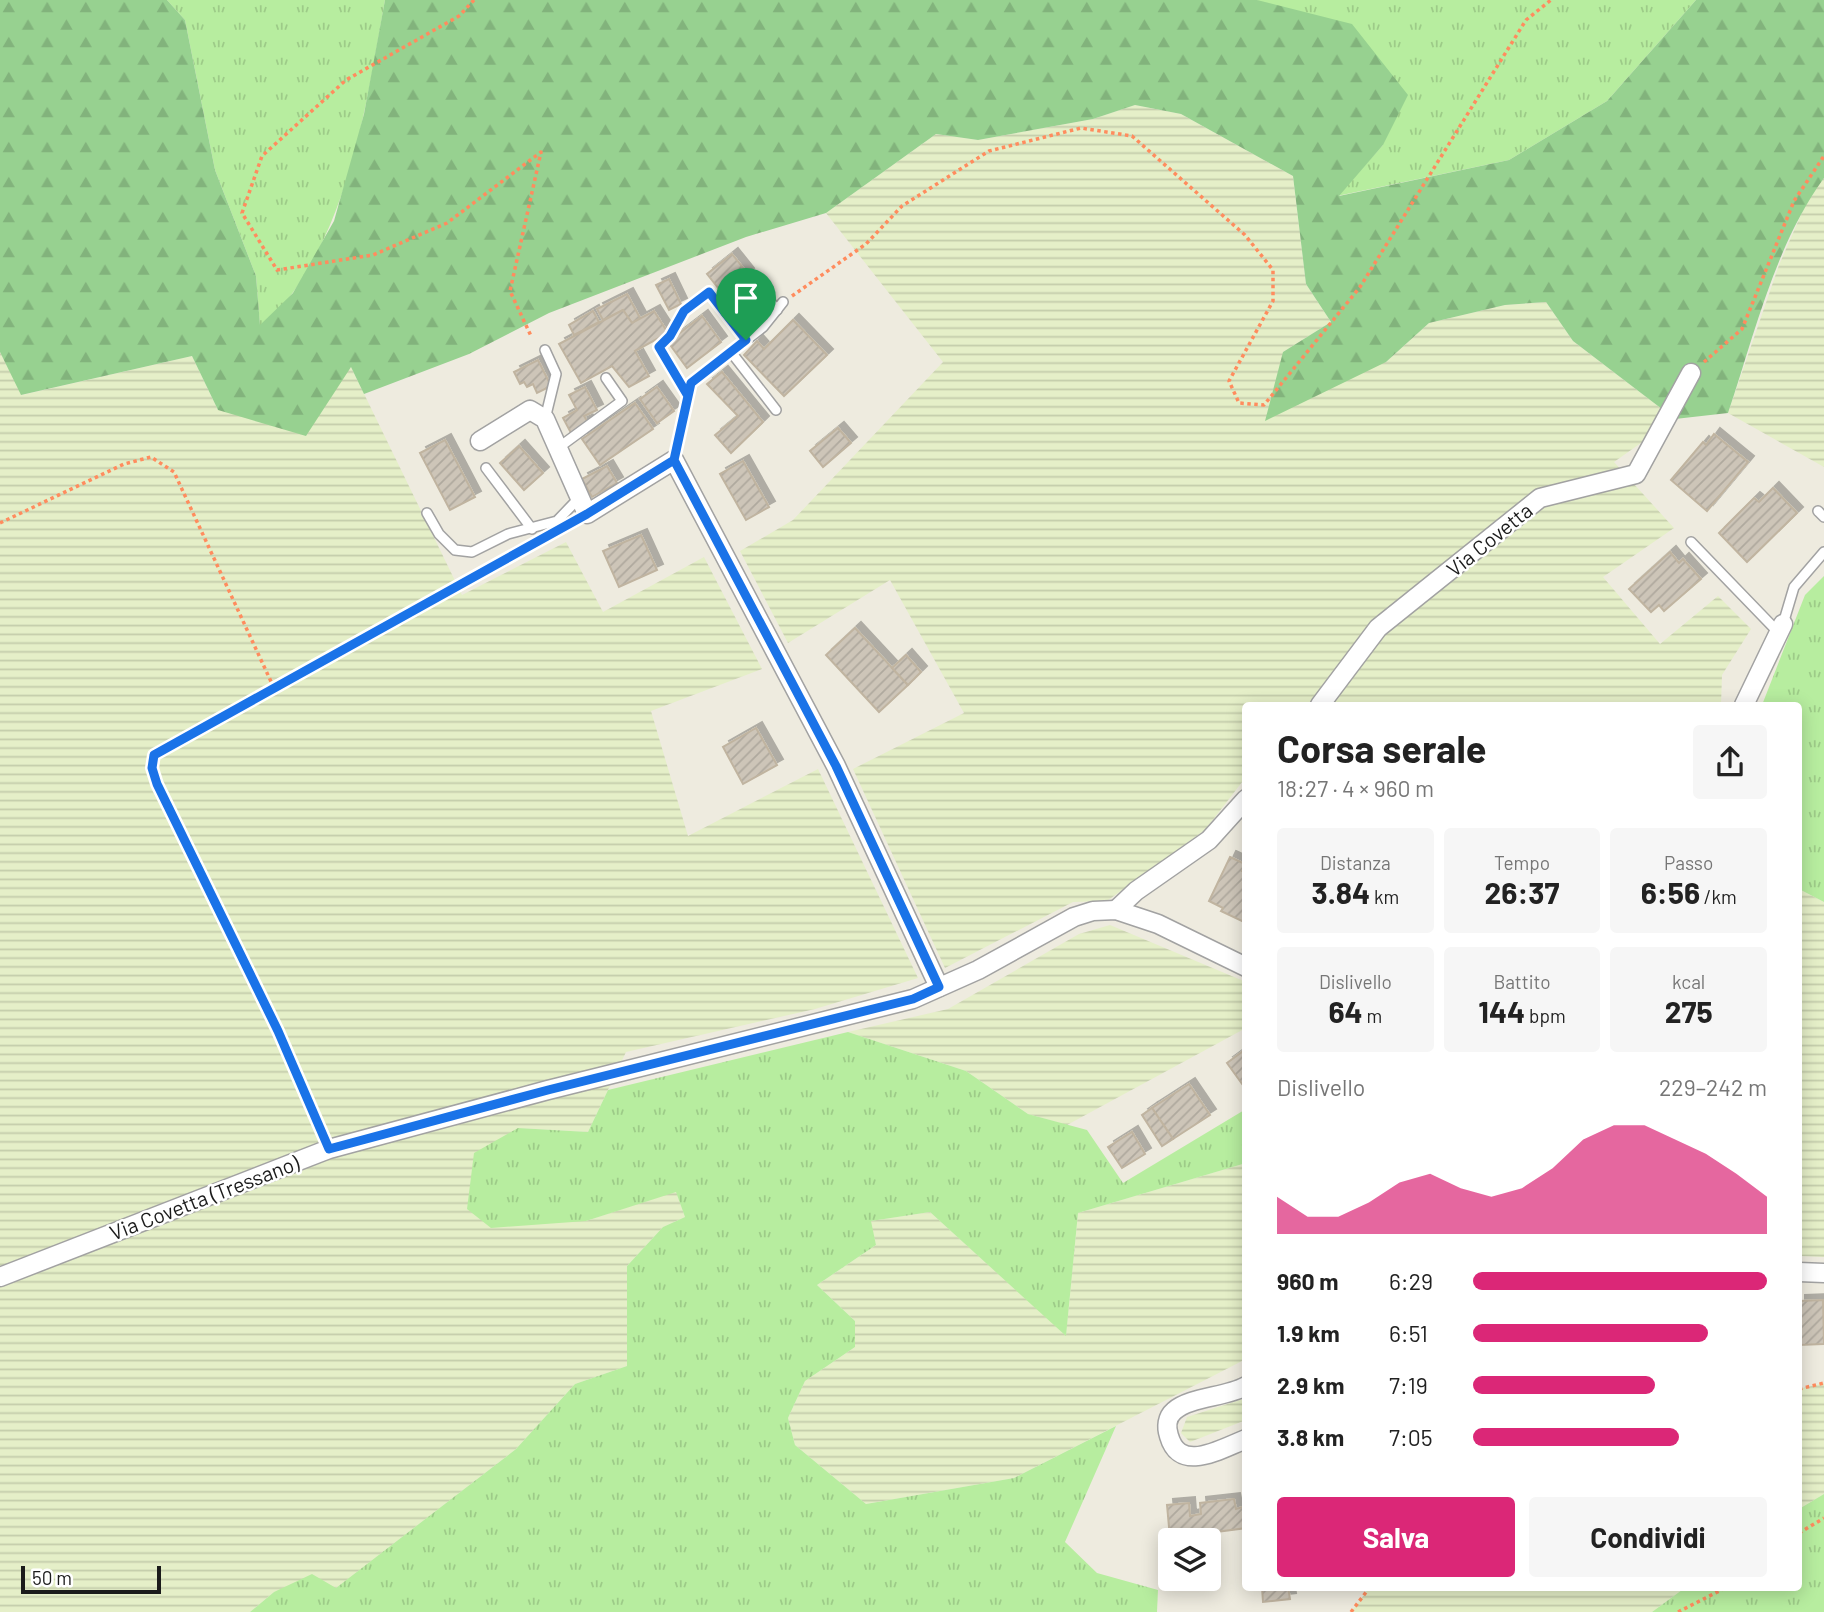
<!DOCTYPE html>
<html lang="it">
<head>
<meta charset="utf-8">
<style>
  :root { --surface:#fff; --page:#f6f6f6; --text:#222; --muted:#767676; --accent:#db2777 }
  body { margin:0; font-family:Barlow,sans-serif; background:var(--page); color:var(--text); height:100vh; display:flex; flex-direction:column; font-size:26px; white-space:nowrap }
  * { box-sizing:border-box; margin:0 }
  p { font-size:23px; color:var(--muted) }
  .icon { flex:none; width:38px; height:38px; fill:none; stroke:currentColor; stroke-width:2; stroke-linecap:round; stroke-linejoin:round }
  .map { position:relative; flex:1; overflow:hidden }
  .drawer { position:absolute; left:1242px; top:702px; width:560px; height:889px; display:flex; flex-direction:column; background:var(--surface); border-radius:7px; box-shadow:0 4px 18px #0003 }
  .drawer>* { flex:none }
  .fabs { position:absolute; left:1158px; top:1528px; display:grid; gap:14px }
  .fabs a { display:grid; place-items:center; width:63px; height:63px; border-radius:7px; background:var(--surface); box-shadow:0 4px 18px #0003; font-size:35px }
  .scale { position:absolute; left:21px; bottom:18px; width:140px; box-sizing:border-box; padding-left:7px; border:4px solid #1b1b1b; border-top:0; font-size:19px; line-height:24px; white-space:nowrap; color:#1b1b1b; -webkit-text-stroke:5px #fff; paint-order:stroke }
  .pin { position:absolute; display:grid; place-items:center; width:60px; height:60px; color:#fff; margin:-72px -30px; border-radius:50% 50% 50% 0; rotate:-45deg; box-shadow:0 0 7px #0007 }
  .pin .icon { rotate:45deg }
  .round { display:grid; place-items:center; flex:none; width:74px; height:74px; border-radius:7px; background:var(--page) }
  .summary { display:flex; align-items:center; justify-content:space-between; height:119px; padding:0 35px }
  h1 { font-size:38px; font-weight:700; line-height:52px }
  .figures { display:grid; grid-template-columns:repeat(3,1fr); gap:10px; height:119px; padding:7px 35px }
  .figures div { display:grid; align-content:center; border-radius:7px; background:var(--page); text-align:center }
  .figures b { font-size:30px; font-weight:700 }
  .figures small { font-size:19px; font-weight:400 }
  .figures p { font-size:19px }
  .chart { height:196px; padding:14px 35px }
  .chart p { display:flex; justify-content:space-between }
  .chart svg { width:100%; height:126px; margin-top:7px; fill:var(--accent); opacity:.7 }
  .primary-button { display:flex; gap:14px; margin-top:auto; padding:14px 35px }
  .primary-button a { flex:1; height:80px; border-radius:7px; background:var(--accent); color:#fff; font-size:28px; font-weight:700; line-height:80px; text-align:center }
  .primary-button a+a { background:var(--page); color:var(--text) }
  ul { padding:0 35px; list-style:none; font-size:23px }
  li { display:grid; grid-template-columns:112px 84px 1fr; align-items:center; height:52px }
  li i { height:18px; border-radius:9px; background:var(--accent) }
  .map>svg:first-child { display:block }
  .farmland { fill:url(#farmland-rules) }
  .grass { fill:url(#grass-tufts) }
  .forest { fill:url(#forest-firs) }
  .building { fill:url(#building-hatch); stroke:#c0b4a0; stroke-width:2; filter:url(#shadow) }
  .lines { fill:none; stroke-linecap:round; stroke-linejoin:round }
  .lane-casing { stroke:#a2a2a2; stroke-width:12 }
  .street-casing { stroke:#a2a2a2; stroke-width:21 }
  .path { stroke:#ff8c5e; stroke-width:3.5; stroke-dasharray:3.5 3.5; stroke-linecap:butt }
  .lane { stroke:#fff; stroke-width:9 }
  .street { stroke:#fff; stroke-width:18 }
  .route-casing { stroke:#fff; stroke-width:14 }
  .route { stroke:#1a73e8; stroke-width:9 }
  .labels { text-anchor:middle; dominant-baseline:central; stroke-width:5; stroke-linejoin:round; paint-order:stroke }
  .street-label { font-size:21px; fill:#1b1b1b; stroke:#fff }
</style>
</head>
<body>
<div class="map">
<svg width="1824" height="1612" viewBox="0 0 1824 1612">
  <defs>
    <pattern id="farmland-rules" width="6" height="5" patternUnits="userSpaceOnUse" patternTransform="scale(1.75)"><rect width="6" height="5" fill="#e5efc8"/><path d="M0 2.5h6" fill="none" stroke="#c4ccab"/></pattern>
    <pattern id="grass-tufts" width="24" height="20" patternUnits="userSpaceOnUse" patternTransform="scale(1.75)"><rect width="24" height="20" fill="#b7ed9f"/><path d="M3 7l-1-3M5 7V3M7 7l1-3M15 17l-1-3M17 17v-4M19 17l1-3" fill="none" stroke="#9dcb88"/></pattern>
    <pattern id="forest-firs" width="22" height="20" patternUnits="userSpaceOnUse" patternTransform="scale(1.75)"><rect width="22" height="20" fill="#97d190"/><path d="M5 1l3.5 6h-7zM16 11l3.5 6h-7z" fill="#82b37c"/></pattern>
    <pattern id="building-hatch" width="6" height="6" patternUnits="userSpaceOnUse" patternTransform="scale(1.75)"><rect width="6" height="6" fill="#cdc5b8"/><path d="M-1 1l2-2M0 6l6-6M5 7l2-2" fill="none" stroke="#afa99e"/></pattern>
    <filter id="shadow"><feDropShadow dx="6" dy="-6" stdDeviation="0" flood-color="#0004"/></filter>
  </defs>
  <rect width="100%" height="100%" fill="#eeebdf"/>
  <g class="farmland">
    <polygon points="1135,105 1181,114 1293,176 1306,284 1331,322 1283,352 1386,362 1429,323 1505,305 1546,302 1573,341 1675,419 1614,462 1674,528 1603,577 1660,644 1718,596 1751,629 1722,675 1721,705 1246,705 1246,777 1205,830 1107,901 1073,902 945,968 853,769 964,713 890,580 788,643 740,551 793,520 943,362 826,213 936,134 978,140 1093,119"/>
    <polygon points="1824,178 1824,467 1728,413 1779,265 1807,201"/>
    <polygon points="0,352 22,395 192,356 218,410 351,367 462,595 566,542 603,612 704,557 762,669 651,711 688,836 818,769 918,978 815,1009 626,1052 588,1132 518,1128 586,1221 676,1191 685,1217 663,1227 627,1266 627,1366 575,1384 516,1449 335,1589 274,1592 250,1612 0,1612"/>
    <polygon points="1799,889 1824,902 1824,1257 1799,1256"/>
    <polygon points="1110,925 1246,982 1246,1028 1067,1125 1028,1114 966,1071 848,1032 948,1009 1079,934"/>
    <polygon points="1246,1163 1246,1359 1014,1478 866,1504 795,1445 788,1418 805,1381 855,1347 855,1321 817,1285 876,1245 870,1221 930,1212 1066,1335 1078,1213"/>
    <polygon points="1824,1383 1824,1494 1799,1509 1799,1389"/>
    <polygon points="1246,1398 1246,1420 1190,1442 1181,1433 1187,1417"/>
    <polygon points="1370,1587 1686,1587 1652,1612 1351,1612"/>
  </g>
  <g class="grass">
    <path d="M167,0H385C367,100 353,206 294,291C285,304 271,315 260,326L256,276L215,170L185,20Z"/>
    <polygon points="1257,0 1696,0 1607,101 1509,160 1337,196 1383,145"/>
    <polygon points="1824,576 1824,902 1799,889 1799,705 1762,705 1805,595"/>
    <polygon points="848,1032 966,1071 1028,1114 1087,1130 1123,1183 1246,1109 1246,1163 1078,1213 1066,1336 930,1212 871,1221 876,1245 817,1285 855,1321 855,1347 805,1381 788,1418 795,1445 866,1504 1014,1478 1116,1426 1065,1542 1097,1573 1158,1590 1157,1612 250,1612 274,1592 312,1574 336,1588 516,1449 575,1384 627,1366 627,1266 663,1227 685,1217 676,1192 586,1221 491,1228 467,1209 474,1153 518,1128 588,1132 608,1090"/>
    <polygon points="1824,1494 1824,1612 1652,1612 1686,1587 1799,1587 1799,1509"/>
  </g>
  <path class="forest" d="M0,0H167L185,20L215,170L256,276L260,325L293,293L334,221L364,114L385,0H1257L1352,24L1408,95L1383,145L1339,196L1509,160L1607,101L1696,0H1824V178C1775,245 1754,336 1728,413L1675,419L1573,341L1546,302L1505,305L1429,323L1386,362L1265,421L1283,352L1331,322L1306,284L1293,176L1181,114L1135,105L1093,119L978,140L936,134L826,213L746,237L549,313L469,354L364,394L351,367L306,436L218,410L192,356L21,395L0,352Z"/>
  <g class="building">
    <polygon points="732,254 748,274 723,294 707,274"/>
    <polygon points="669,279 681,304 669,310 656,285"/>
    <polygon points="742,279 758,299 739,314 723,294"/>
    <polygon points="627,294 640,318 632,323 623,310 603,320 597,309"/>
    <polygon points="758,299 768,311 749,326 739,314"/>
    <polygon points="623,310 632,323 654,311 668,333 635,351 649,376 629,387 612,366 581,383 559,344"/>
    <polygon points="593,311 599,322 574,335 569,325"/>
    <polygon points="702,316 721,342 687,368 668,342"/>
    <polygon points="793,320 827,355 784,396 744,355 757,341 764,349"/>
    <polygon points="538,360 551,386 537,393 533,384 527,387 524,382 520,384 514,372"/>
    <polygon points="722,372 763,422 731,453 715,435 738,416 707,384"/>
    <polygon points="585,387 597,410 584,416 589,424 571,433 563,418 577,410 569,395"/>
    <polygon points="657,387 674,411 657,423 640,399"/>
    <polygon points="635,403 653,429 600,465 582,439"/>
    <polygon points="838,428 851,443 823,467 810,451"/>
    <polygon points="1714,434 1748,462 1707,511 1671,480 1703,442 1706,445"/>
    <polygon points="445,440 475,497 450,510 420,453"/>
    <polygon points="519,446 543,473 524,490 500,463"/>
    <polygon points="743,461 769,507 746,520 720,474"/>
    <polygon points="607,466 617,483 592,497 582,479"/>
    <polygon points="1773,488 1797,513 1747,562 1719,533 1754,498 1759,502"/>
    <polygon points="641,535 657,570 619,587 603,551"/>
    <polygon points="1670,552 1679,563 1683,559 1701,579 1664,611 1659,605 1651,612 1629,589"/>
    <polygon points="855,628 908,685 879,712 826,655"/>
    <polygon points="906,655 921,672 908,685 892,668"/>
    <polygon points="756,728 777,765 743,784 723,747"/>
    <polygon points="1230,857 1245,864 1242,871 1246,872 1246,923 1221,911 1223,908 1209,901"/>
    <polygon points="1246,1049 1246,1087 1245,1088 1227,1063"/>
    <polygon points="1189,1084 1210,1115 1173,1139 1152,1108"/>
    <polygon points="1152,1108 1173,1139 1162,1146 1142,1115"/>
    <polygon points="1132,1132 1145,1154 1122,1168 1108,1147"/>
    <polygon points="1823,1300 1824,1344 1799,1345 1799,1301"/>
    <polygon points="1234,1499 1236,1509 1246,1506 1246,1528 1170,1538 1167,1505 1189,1503 1190,1516 1201,1514 1200,1503"/>
    <polygon points="1262,1587 1288,1587 1290,1599 1263,1602"/>
  </g>
  <g class="lines">
    <g class="lane-casing">
      <g id="lane">
        <polyline points="752,279 777,310"/>
        <polyline points="545,350 556,374 545,419"/>
        <polyline points="731,352 776,410"/>
        <polyline points="688,396 659,347 670,336 684,311 709,292 746,340"/>
        <polyline points="558,448 622,401 606,378"/>
        <polyline points="674,460 691,383 763,327 783,302"/>
        <polyline points="486,468 532,529"/>
        <polyline points="1818,511 1824,517"/>
        <polyline points="427,513 439,534 455,550 472,552 508,534 557,521 579,498"/>
        <polyline points="1691,542 1779,633"/>
        <polyline points="1783,624 1794,587 1824,552"/>
      </g>
    </g>
    <g class="street-casing">
      <g id="street">
        <polyline points="480,441 530,410 545,419 587,514 674,460 836,766 939,987"/>
        <polyline points="1320,705 1378,628 1540,498 1636,474 1691,373"/>
        <polyline points="1744,705 1783,624"/>
        <polyline points="1116,910 1136,891 1209,840 1246,799"/>
        <polyline points="1799,1272 1824,1273"/>
        <polyline points="0,1277 329,1149 548,1090 913,999 978,970 1074,917 1093,911 1116,910 1158,924 1246,967"/>
        <path d="M1246,1386C1227,1397 1189,1397 1174,1411C1167,1417 1166,1427 1169,1436C1180,1474 1220,1449 1246,1439"/>
      </g>
    </g>
    <g class="path">
      <polyline points="474,0 459,16 346,80 262,156 242,213 277,270 373,255 447,223 541,152 510,291 531,336"/>
      <polyline points="792,296 866,244 902,206 989,151 1081,128 1132,136 1245,235 1273,270 1273,301 1229,381 1239,403 1264,405 1360,287 1526,20 1551,0"/>
      <polyline points="1704,362 1742,329 1794,201 1824,156"/>
      <polyline points="0,523 124,464 151,457 174,472 274,688"/>
      <polyline points="323,1134 278,1031 157,784 152,768 154,755 534,543"/>
      <polyline points="1799,1389 1824,1383"/>
      <polyline points="1799,1533 1824,1518"/>
      <polyline points="1351,1612 1370,1587"/>
      <polyline points="1678,1612 1727,1587"/>
    </g>
    <use href="#lane" class="lane"/>
    <use href="#street" class="street"/>
  </g>
  <g class="lines">
    <g class="route-casing">
      <polyline id="route" points="746,340 691,383 674,460 836,766 939,987 913,999 548,1090 329,1149 278,1031 157,784 152,768 154,755 587,514 674,460 688,396 659,347 670,336 684,311 709,292 746,340"/>
    </g>
    <use href="#route" class="route"/>
  </g>
  <g class="labels">
    <g class="street-label">
      <text transform="translate(1489 539) rotate(-39)">Via Covetta</text>
      <text transform="translate(204 1197) rotate(-21)">Via Covetta (Tressano)</text>
    </g>
  </g>
</svg>
<div class="fabs">
<a><svg class="icon" aria-label="layers" viewBox="0 0 24 24"><path d="M12 4l9 5-9 5-9-5zM3 14l9 5 9-5"/></svg></a>
</div>
<div class="scale">50 m</div>
<div class="pin" style="left:746px;top:340px;background:#1e9e55"><svg class="icon" aria-label="arrive" viewBox="0 0 24 24"><path d="M6 21V4h12l-3 4 3 4H6"/></svg></div>
<section class="drawer">
<div class="summary"><div><h1>Corsa serale</h1><p>18:27 · 4 × 960 m</p></div><a class="round"><svg class="icon" aria-label="share" viewBox="0 0 24 24"><path d="M12 15V3M7 8l5-5 5 5M5 13v7h14v-7"/></svg></a></div>
<div class="figures">
<div><p>Distanza</p><b>3.84<small> km</small></b></div>
<div><p>Tempo</p><b>26:37</b></div>
<div><p>Passo</p><b>6:56<small> /km</small></b></div>
</div>
<div class="figures">
<div><p>Dislivello</p><b>64<small> m</small></b></div>
<div><p>Battito</p><b>144<small> bpm</small></b></div>
<div><p>kcal</p><b>275</b></div>
</div>
<div class="chart"><p><span>Dislivello</span>229–242 m</p>
<svg viewBox="0 0 160 44" preserveAspectRatio="none"><path d="M0 44V31L10 38L20 38L30 33L40 26L50 23L60 28L70 31L80 28L90 21L100 11L110 6L120 6L130 11L140 16L150 23L160 31V44z"/></svg>
</div>
<ul>
<li><b>960 m</b>6:29<i style="width:100%"></i></li>
<li><b>1.9 km</b>6:51<i style="width:80%"></i></li>
<li><b>2.9 km</b>7:19<i style="width:62%"></i></li>
<li><b>3.8 km</b>7:05<i style="width:70%"></i></li>
</ul>
<div class="primary-button"><a>Salva</a><a>Condividi</a></div>
</section>
</div>
</body>
</html>
